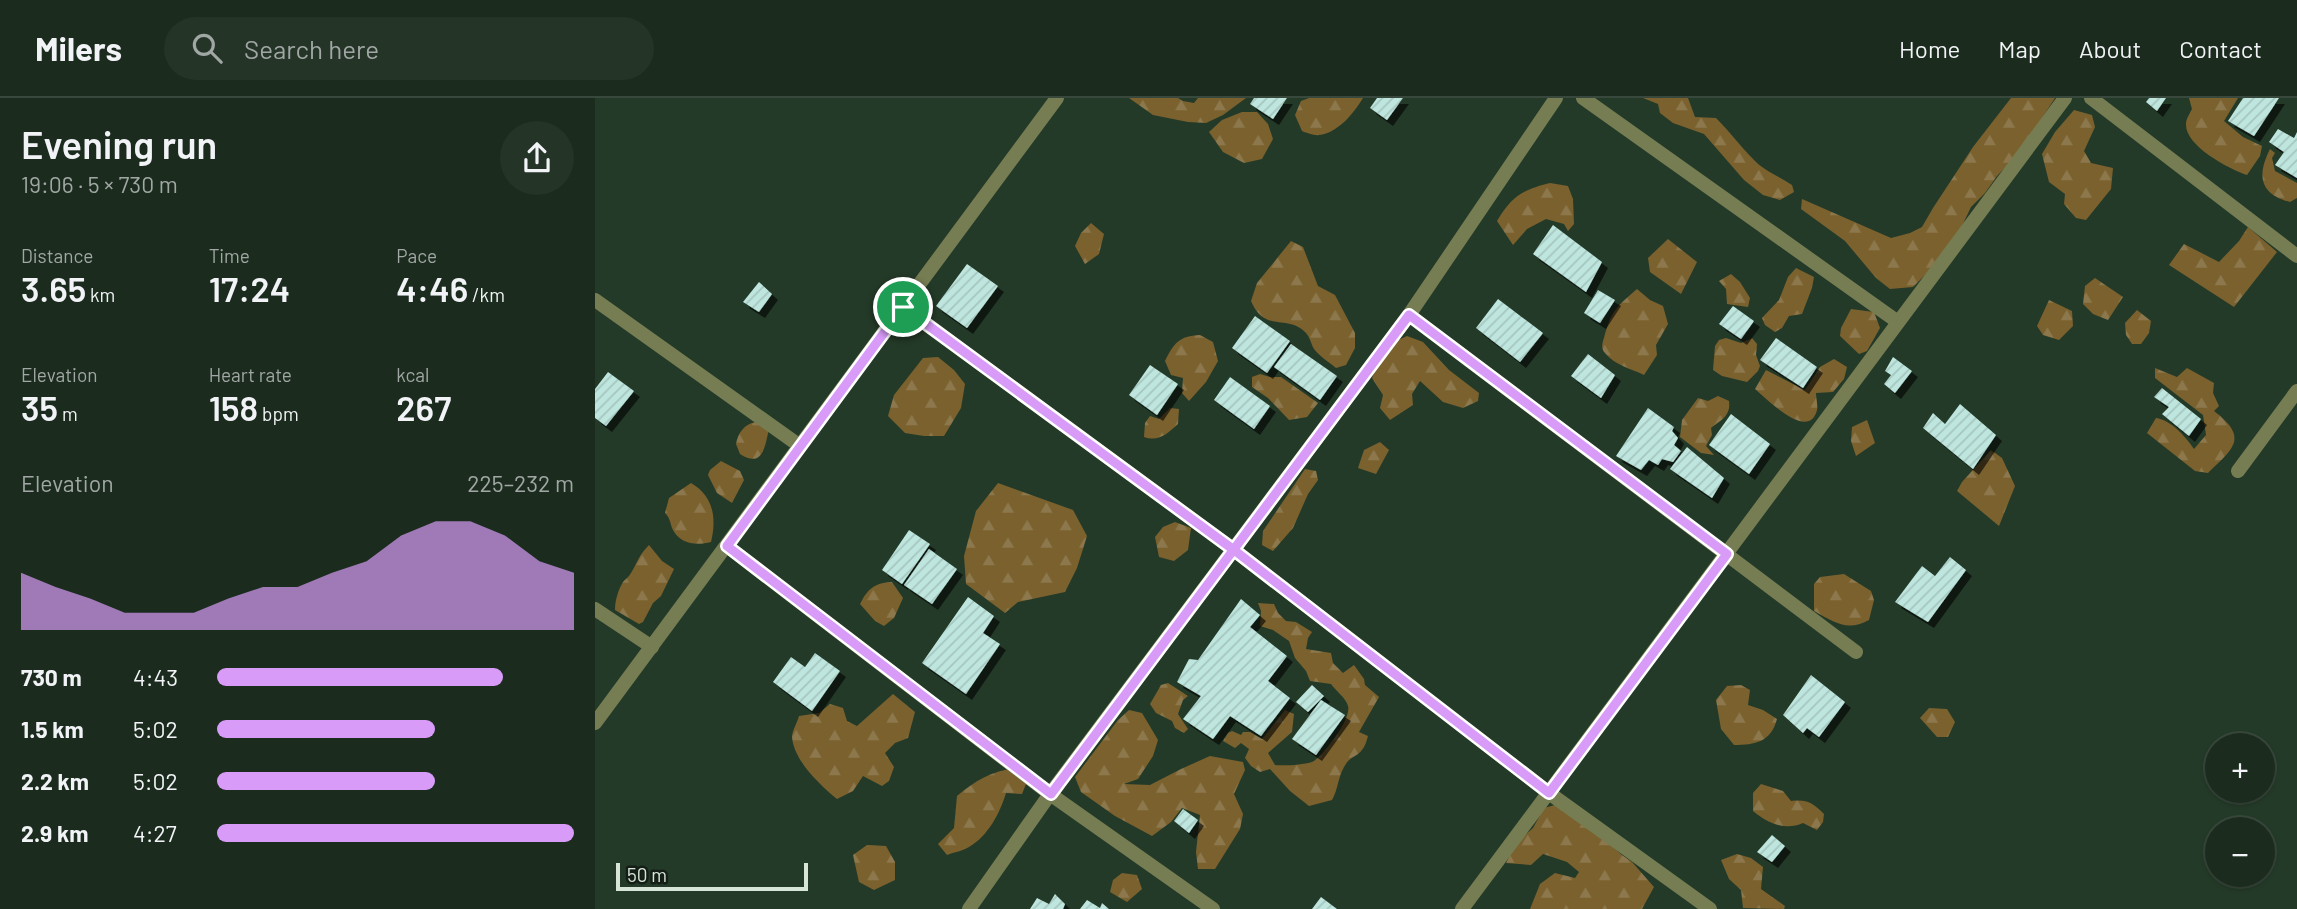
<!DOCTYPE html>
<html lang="en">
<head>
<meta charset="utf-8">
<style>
  :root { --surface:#1b2c1e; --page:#243427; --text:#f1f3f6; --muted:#a0a7a4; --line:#39483c; --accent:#d89bf8 }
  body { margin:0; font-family:Barlow,sans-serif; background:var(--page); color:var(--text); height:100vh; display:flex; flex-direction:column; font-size:26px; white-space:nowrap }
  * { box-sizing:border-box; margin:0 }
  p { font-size:23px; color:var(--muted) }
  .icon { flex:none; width:38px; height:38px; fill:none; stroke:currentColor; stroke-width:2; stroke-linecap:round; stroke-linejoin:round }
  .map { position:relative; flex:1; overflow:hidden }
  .panel { display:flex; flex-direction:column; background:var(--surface); width:595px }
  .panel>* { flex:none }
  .controls { position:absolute; left:1610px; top:635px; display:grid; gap:14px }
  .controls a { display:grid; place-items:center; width:70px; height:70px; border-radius:50%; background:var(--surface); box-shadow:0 2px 5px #0004,0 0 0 2px var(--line); font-size:35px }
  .scale { position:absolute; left:21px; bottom:18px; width:192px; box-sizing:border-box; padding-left:7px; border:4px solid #d7e5d9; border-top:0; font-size:19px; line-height:24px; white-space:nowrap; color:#d7e5d9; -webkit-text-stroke:5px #141e16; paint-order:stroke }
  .pin { position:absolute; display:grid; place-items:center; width:60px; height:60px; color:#fff; margin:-30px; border:4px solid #fff; border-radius:50%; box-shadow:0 2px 7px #0007 }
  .round { display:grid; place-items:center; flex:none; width:74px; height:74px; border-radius:37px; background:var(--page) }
  .overview { display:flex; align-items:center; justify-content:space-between; height:119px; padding:0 21px }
  h1 { font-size:38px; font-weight:600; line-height:52px }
  .metrics { display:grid; grid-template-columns:repeat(3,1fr); gap:10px; height:119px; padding:7px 21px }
  .metrics div { display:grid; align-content:center }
  .metrics b { font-size:35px; font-weight:600 }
  .metrics small { font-size:19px; font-weight:400 }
  .metrics p { font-size:19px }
  .chart { height:196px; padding:14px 21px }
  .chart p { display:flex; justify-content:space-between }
  .chart svg { width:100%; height:126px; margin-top:7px; fill:var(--accent); opacity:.7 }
  ul { padding:0 21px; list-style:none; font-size:23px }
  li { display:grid; grid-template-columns:112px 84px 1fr; align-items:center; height:52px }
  li i { height:18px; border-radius:9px; background:var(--accent) }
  header { display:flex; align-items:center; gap:42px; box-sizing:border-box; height:98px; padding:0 35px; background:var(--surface); border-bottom:2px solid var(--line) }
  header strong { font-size:33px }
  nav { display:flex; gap:38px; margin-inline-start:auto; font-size:24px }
  .search { width:490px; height:63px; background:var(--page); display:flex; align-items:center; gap:18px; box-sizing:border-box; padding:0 24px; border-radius:38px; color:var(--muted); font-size:26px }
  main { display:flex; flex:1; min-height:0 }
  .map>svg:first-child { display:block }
  .forest { fill:url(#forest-firs) }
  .building { fill:url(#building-hatch); filter:url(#shadow) }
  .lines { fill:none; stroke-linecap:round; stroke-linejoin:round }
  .street { stroke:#767d53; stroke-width:14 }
  .route-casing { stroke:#fff; stroke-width:14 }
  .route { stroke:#d89bf8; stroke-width:9 }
</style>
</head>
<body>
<header>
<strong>Milers</strong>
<div class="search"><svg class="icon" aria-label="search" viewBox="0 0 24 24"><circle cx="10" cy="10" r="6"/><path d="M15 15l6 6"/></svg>Search here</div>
<nav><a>Home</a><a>Map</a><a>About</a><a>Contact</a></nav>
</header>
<main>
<section class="panel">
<div class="overview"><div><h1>Evening run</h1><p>19:06 · 5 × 730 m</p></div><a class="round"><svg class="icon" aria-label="share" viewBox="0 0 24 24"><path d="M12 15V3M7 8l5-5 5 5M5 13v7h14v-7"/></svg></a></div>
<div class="metrics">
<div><p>Distance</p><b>3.65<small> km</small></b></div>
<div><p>Time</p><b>17:24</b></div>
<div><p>Pace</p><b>4:46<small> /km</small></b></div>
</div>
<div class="metrics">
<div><p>Elevation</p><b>35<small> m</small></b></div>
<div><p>Heart rate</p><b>158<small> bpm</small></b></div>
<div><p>kcal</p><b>267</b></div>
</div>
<div class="chart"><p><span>Elevation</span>225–232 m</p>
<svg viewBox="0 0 160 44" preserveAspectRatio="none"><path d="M0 44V24L10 29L20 33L30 38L40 38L50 38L60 33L70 29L80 29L90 24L100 20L110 11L120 6L130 6L140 11L150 20L160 24V44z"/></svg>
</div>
<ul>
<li><b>730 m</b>4:43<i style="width:80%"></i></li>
<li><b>1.5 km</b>5:02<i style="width:61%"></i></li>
<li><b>2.2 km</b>5:02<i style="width:61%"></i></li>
<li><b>2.9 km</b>4:27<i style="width:100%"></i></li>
</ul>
</section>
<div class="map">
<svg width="1702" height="811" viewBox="0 0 1702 811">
  <defs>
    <pattern id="forest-firs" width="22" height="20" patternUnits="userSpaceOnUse" patternTransform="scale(1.75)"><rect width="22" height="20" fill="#7a612e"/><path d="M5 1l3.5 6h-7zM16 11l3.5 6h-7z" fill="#8c784c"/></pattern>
    <pattern id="building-hatch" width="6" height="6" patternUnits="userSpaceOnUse" patternTransform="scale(1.75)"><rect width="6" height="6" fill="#bee6de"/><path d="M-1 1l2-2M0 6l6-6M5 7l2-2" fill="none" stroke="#a5c6bf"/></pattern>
    <filter id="shadow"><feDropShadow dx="6" dy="6" stdDeviation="0" flood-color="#0009"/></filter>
  </defs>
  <rect width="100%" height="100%" fill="#243a28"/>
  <g class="forest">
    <polygon points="534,0 583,0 588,3 599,5 603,0 651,0 628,17 611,25 593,24 558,17"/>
    <path d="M714,0H768C759,15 743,35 724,37C720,38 712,35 707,33L700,17L706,3Z"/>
    <path d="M1048,0H1093L1100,19L1121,20C1135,34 1145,48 1159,62C1168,72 1185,79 1197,87L1199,94L1185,102L1168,97L1149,82L1109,36L1078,25L1065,15L1063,6Z"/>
    <polygon points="1416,0 1460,0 1424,55 1402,78 1390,95 1376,109 1366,130 1331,176 1318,189 1295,191 1281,180 1250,143 1206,111 1207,101 1296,140 1315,135 1327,129 1338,110 1378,49"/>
    <path d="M1594,0H1643L1629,23L1648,39L1667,48L1665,58L1652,77C1634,71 1590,48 1591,26C1591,21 1595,15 1597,11Z"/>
    <polygon points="1479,12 1497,17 1500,29 1489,53 1496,65 1518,70 1516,91 1491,122 1481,120 1469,106 1470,96 1454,84 1447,56 1460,34"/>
    <polygon points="647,14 662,14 673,26 678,41 667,61 649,65 628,54 614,34 627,22"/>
    <path d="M1675,51L1680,55L1677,60L1680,73L1702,85V100L1695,104C1664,96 1662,77 1675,51Z"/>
    <path d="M955,85L973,88L978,101L979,126L973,133L969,126L951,121L932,131L918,147L902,123C917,98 927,92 955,85Z"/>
    <polygon points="496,125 509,136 504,156 490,166 480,148 486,135"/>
    <polygon points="1653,129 1682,154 1639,209 1574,167 1589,146 1624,164 1644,143"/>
    <polygon points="1073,141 1102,164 1086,196 1055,174 1053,160"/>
    <path d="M696,143L708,149L723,188L740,197L760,235V250L751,267L741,270C734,264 724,258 719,251C716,246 715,239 711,235C692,215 670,236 656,203L662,185Z"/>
    <polygon points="1201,170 1219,179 1217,190 1207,216 1194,218 1187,230 1180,234 1170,227 1167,220 1184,202 1193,179"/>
    <polygon points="1136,176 1145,184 1155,200 1153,209 1132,206 1131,191 1124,183"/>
    <polygon points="1500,180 1528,199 1513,222 1498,216 1488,206 1490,188"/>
    <path d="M1042,191L1055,202L1068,208L1073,226L1061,247L1062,257L1049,277C1035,270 1021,268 1010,255C1006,251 1007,245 1009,240C1016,213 1021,209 1042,191Z"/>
    <polygon points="1454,202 1477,213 1478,228 1464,242 1448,237 1442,228"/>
    <polygon points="1256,211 1279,214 1285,230 1272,253 1264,256 1245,238 1246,230"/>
    <polygon points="1542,212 1556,223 1554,235 1546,246 1537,246 1531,237 1530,225"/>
    <path d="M605,237L618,244L623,263L611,284L594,303L587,295L588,280L576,277L570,263C579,245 584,238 605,237Z"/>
    <polygon points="812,238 828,244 854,272 884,295 883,303 868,310 848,304 825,283 817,296 818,307 795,322 785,310 788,297 777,280 791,248"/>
    <polygon points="1131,240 1146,245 1157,240 1162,246 1161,257 1165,268 1163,273 1152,284 1127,278 1118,272 1120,248 1124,242"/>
    <polygon points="343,259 359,272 370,286 366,310 349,338 329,338 310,335 293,318 299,297 328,260"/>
    <path d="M1239,261L1252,269L1249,281L1238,294L1221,295C1221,300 1223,307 1222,312C1214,344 1172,301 1160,291L1171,272L1210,292L1225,269Z"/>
    <path d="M1560,270L1582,279L1592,270L1619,285L1618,295L1624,308L1619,313C1654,340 1639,350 1613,375L1600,373L1552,335L1561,320C1576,322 1591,339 1599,351L1611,337L1608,317L1560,280Z"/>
    <polygon points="665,276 675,279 686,279 723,305 712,319 694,322 673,300 657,289 657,279"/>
    <path d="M1123,298L1134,303C1136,318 1126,322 1116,330L1117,337L1111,348L1119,357L1106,355L1085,339L1087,322L1103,300L1113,303Z"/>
    <path d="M575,310L584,311L583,326C572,336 564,344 549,339L550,325L555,318L564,321Z"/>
    <polygon points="1272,322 1280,345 1261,358 1256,343 1257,329"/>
    <path d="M161,324L174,331C170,348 168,371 145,356L141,346C143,335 149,326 161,324Z"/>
    <polygon points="785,344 794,352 781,376 763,370 769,352"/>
    <polygon points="1396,352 1407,360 1420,388 1404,428 1362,393 1367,384"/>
    <polygon points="126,363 145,373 149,382 137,405 122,395 113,377 115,372"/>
    <polygon points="710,371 721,373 723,382 713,396 698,430 678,453 667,447 668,433"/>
    <path d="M96,385C118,398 122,419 116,444C101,448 84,446 77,430C75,424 75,420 70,415L74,400Z"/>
    <polygon points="403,385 478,412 492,438 482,470 470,494 423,504 410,515 371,486 369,458 381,413"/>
    <polygon points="580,424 596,430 593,452 579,463 564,459 560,439 568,429"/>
    <path d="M54,447L67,463L79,471L66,498L58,505L48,524L44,526L20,512C20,503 23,492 28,484C30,481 34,479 36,475C43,464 43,458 54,447Z"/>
    <path d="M1249,476L1276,493L1279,502L1274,522C1252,534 1239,524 1219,513V486L1225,479Z"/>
    <path d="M297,484L308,500L299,520L289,528L280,523L265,506C273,490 280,485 297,484Z"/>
    <path d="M663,505L679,506L683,515L691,523L701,524L717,534L713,540L711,551L736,555L738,565L748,575L759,567L769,581L770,587L784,599L764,634L773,638C767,662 757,654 749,669C743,679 743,692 737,702L714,708L695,693L675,671L665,674L656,668L650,660L654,651L646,645L640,650L628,643L633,635L637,633L646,637L648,634H655L667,641L690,612L699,616L697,634L673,655L680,667C688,668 712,667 719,663C729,656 757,620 753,608C751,600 741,593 736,586L715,583L711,573L700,560L694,543L678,532L665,528L666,513Z"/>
    <polygon points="573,585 593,598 588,602 583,616 593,631 589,635 580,630 577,623 561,615 555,606 566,587"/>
    <path d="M1146,587L1155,592L1153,607L1168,612L1182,621C1176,644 1160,647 1139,647L1126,631L1121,602L1132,588Z"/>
    <path d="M298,596L320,614L313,640L300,645L290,655L299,669L294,683L287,688L268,678L258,693L242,701C225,687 199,663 197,639C197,633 202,625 204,618L224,615L235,606L248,610L252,623L262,628Z"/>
    <polygon points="1334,610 1352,611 1360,624 1353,639 1342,639 1325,620"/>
    <polygon points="534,612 547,615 563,642 558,658 543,681 529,686 555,687 586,671 615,658 648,664 650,672 639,696 648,716 645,731 620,771 603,771 601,754 605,717 587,710 576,724 557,738 520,718 486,694 480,679 523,622"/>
    <path d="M421,670L433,681L427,696L411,695C405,715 393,738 374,749C368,753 359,754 352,757L343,746L359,730L362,698C380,683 396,673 421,670Z"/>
    <path d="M1166,686L1188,693L1196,703C1212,701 1218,705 1229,716L1228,724L1222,732L1208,725C1190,733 1172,725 1158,713V695Z"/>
    <polygon points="967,705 1027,757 1037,764 1059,789 1047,811 935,811 945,786 960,775 980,780 984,774 972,764 948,756 936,767 911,765 922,744 938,730 949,710"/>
    <polygon points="272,747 291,748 300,764 300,782 279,792 264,784 258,757"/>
    <polygon points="1142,756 1156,760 1168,769 1166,791 1190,808 1189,811 1148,810 1146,792 1134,781 1126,762"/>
    <polygon points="527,775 542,777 547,791 532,804 515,794 518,782"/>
  </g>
  <g class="building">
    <polygon points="659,0 692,0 678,21 655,6"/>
    <polygon points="782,0 808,0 792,22 775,10"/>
    <polygon points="1554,0 1571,0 1562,13 1551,4"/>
    <polygon points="1648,0 1684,0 1659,38 1633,23"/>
    <polygon points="1683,31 1699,40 1702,34 1702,80 1680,67 1689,54 1674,44"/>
    <polygon points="958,127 1007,164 991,194 938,156"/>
    <polygon points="372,166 403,188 372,230 341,208"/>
    <polygon points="164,184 177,196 164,214 148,204"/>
    <polygon points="1003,192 1020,202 1005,225 989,215"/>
    <polygon points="903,201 948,235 925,264 881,230"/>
    <polygon points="1138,208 1159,223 1146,241 1124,226"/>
    <polygon points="660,218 695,243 672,275 637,250"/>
    <polygon points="1181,240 1222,269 1208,290 1165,262"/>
    <polygon points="696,246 742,278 725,302 679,269"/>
    <polygon points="993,256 1020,277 1006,300 976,278"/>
    <polygon points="1298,259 1317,273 1300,295 1289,286 1296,277 1290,273"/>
    <polygon points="555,267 583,286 562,317 534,297"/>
    <polygon points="13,274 39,293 11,328 0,320 0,291"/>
    <polygon points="635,279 675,308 659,331 619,302"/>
    <polygon points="1567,290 1606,321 1594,338 1567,316 1574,309 1559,299"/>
    <polygon points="1365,306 1401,337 1378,371 1328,330 1338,315 1350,326"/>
    <polygon points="1053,310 1079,329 1077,333 1083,340 1079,347 1086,353 1078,364 1067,361 1063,367 1054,362 1046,372 1021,358"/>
    <polygon points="1136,316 1175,346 1154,376 1114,347"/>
    <polygon points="1092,349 1129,380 1117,400 1075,371"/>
    <polygon points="314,432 335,446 307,486 287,472"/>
    <polygon points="334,451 362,471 337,506 309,487"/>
    <polygon points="1355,459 1371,472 1333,524 1300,504 1327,468 1340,478"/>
    <polygon points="373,499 399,518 388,535 405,546 371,596 327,565"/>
    <polygon points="646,501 665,517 655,529 692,558 673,583 695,600 666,638 635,618 618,641 588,621 606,598 582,584 594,561 603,562"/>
    <polygon points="220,555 245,573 217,613 178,584 196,559 210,569"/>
    <polygon points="1216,577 1250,604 1224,639 1212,630 1208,635 1188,617"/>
    <polygon points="717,587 729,598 713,614 701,604"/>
    <polygon points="726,602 750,617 721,657 697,641"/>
    <polygon points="588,711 603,722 594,735 579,723"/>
    <polygon points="1177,737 1190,748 1177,764 1162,754"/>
    <polygon points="460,796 470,806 468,811 435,811 442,800 454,806"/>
    <polygon points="726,799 742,811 717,811"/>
    <polygon points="492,802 505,810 507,805 514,811 485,811"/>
  </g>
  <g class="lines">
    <g class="street">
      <polyline points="988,0 1303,224"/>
      <polyline points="1496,0 1702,158"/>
      <polyline points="0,202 205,348"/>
      <polyline points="308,209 639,452 954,695 1115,811"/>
      <polyline points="814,217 1261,554"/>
      <polyline points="1643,373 1702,293"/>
      <polyline points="132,448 455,696 618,811"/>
      <polyline points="0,511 57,549"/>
      <polyline points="0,625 462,0"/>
      <polyline points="374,811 455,696 814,217 961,0"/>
      <polyline points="867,811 1470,0"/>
    </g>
  </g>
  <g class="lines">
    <g class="route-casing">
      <polyline id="route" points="308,209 132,448 456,696 814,217 1132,456 954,695 639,452 308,209"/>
    </g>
    <use href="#route" class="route"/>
  </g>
</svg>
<div class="controls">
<a>+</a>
<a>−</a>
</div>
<div class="scale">50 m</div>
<div class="pin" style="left:308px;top:209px;background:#1e9e55"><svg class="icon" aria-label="arrive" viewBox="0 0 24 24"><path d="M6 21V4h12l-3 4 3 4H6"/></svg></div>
</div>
</main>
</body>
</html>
